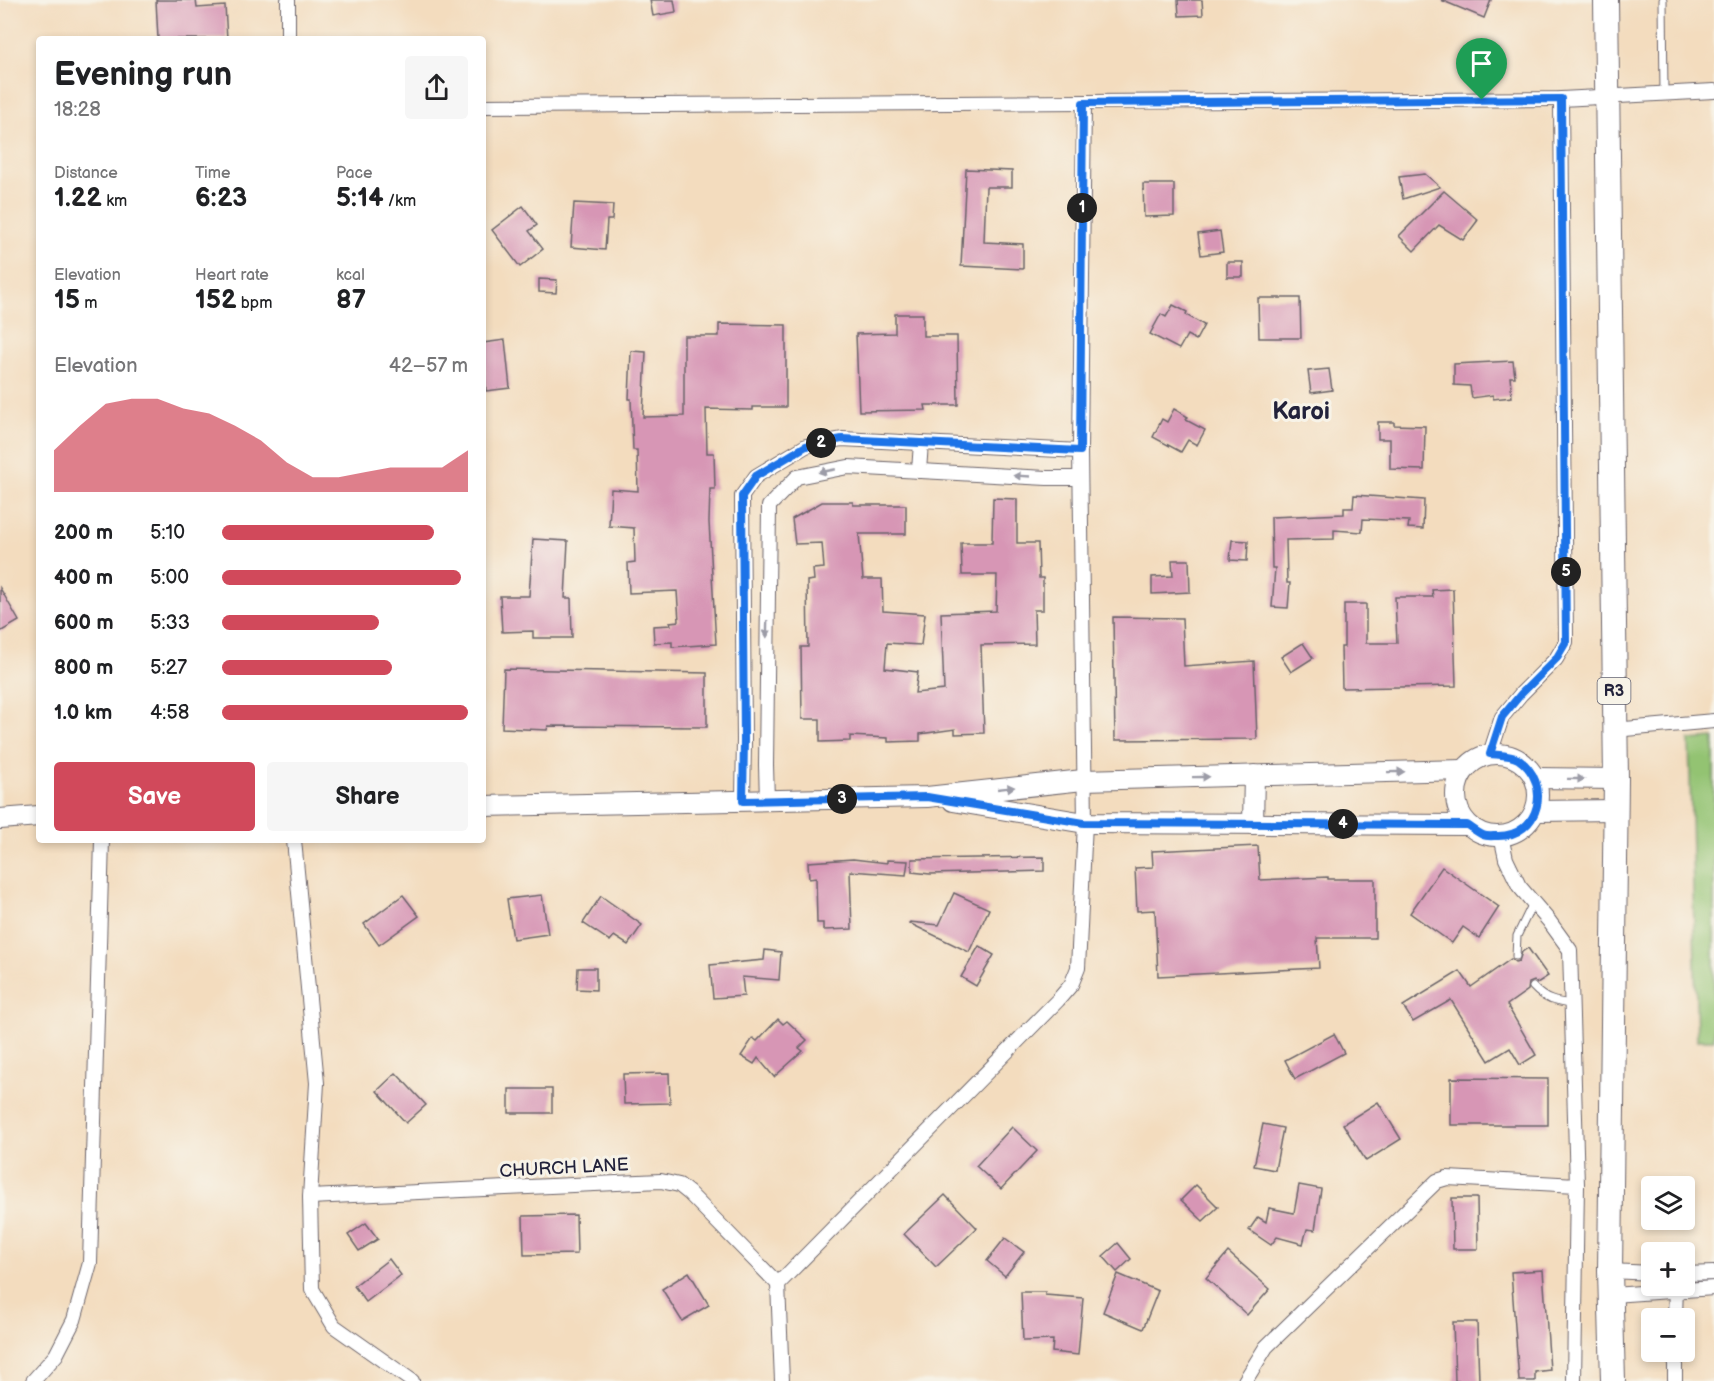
<!DOCTYPE html>
<html lang="en">
<head>
<meta charset="utf-8">
<style>
  :root { --surface:#fff; --page:#f6f6f6; --text:#202124; --muted:#757577; --accent:#d1495b }
  body { margin:0; font-family:"Balsamiq Sans",sans-serif; background:var(--page); color:var(--text); height:100vh; display:flex; flex-direction:column; font-size:22px; white-space:nowrap }
  * { box-sizing:border-box; margin:0 }
  p { font-size:20px; color:var(--muted) }
  .icon { flex:none; width:33px; height:33px; fill:none; stroke:currentColor; stroke-width:2; stroke-linecap:round; stroke-linejoin:round }
  .map { position:relative; flex:1; overflow:hidden }
  .sheet { position:absolute; left:36px; top:36px; width:450px; height:807px; display:flex; flex-direction:column; background:var(--surface); border-radius:6px; box-shadow:0 3px 9px #0003 }
  .sheet>* { flex:none }
  .fabs { position:absolute; left:1641px; top:1176px; display:grid; gap:12px }
  .fabs a { display:grid; place-items:center; width:54px; height:54px; border-radius:6px; background:var(--surface); box-shadow:0 3px 9px #0003; font-size:30px }
  .pin { position:absolute; display:grid; place-items:center; width:51px; height:51px; color:#fff; margin:-62px -26px; border-radius:50% 50% 50% 0; rotate:-45deg; box-shadow:0 0 6px #0007 }
  .pin .icon { rotate:45deg }
  .km { position:absolute; width:30px; height:30px; margin:-15px; border-radius:50%; background:#222; color:#fff; font-size:16px; line-height:30px; text-align:center }
  .round { display:grid; place-items:center; flex:none; width:63px; height:63px; border-radius:6px; background:var(--page) }
  .headline { display:flex; align-items:center; justify-content:space-between; height:102px; padding:0 18px }
  h1 { font-size:33px; font-weight:800; line-height:45px }
  .figures { display:grid; grid-template-columns:repeat(3,1fr); gap:9px; height:102px; padding:6px 18px }
  .figures div { display:grid; align-content:center }
  .figures b { font-size:26px; font-weight:800 }
  .figures small { font-size:16px; font-weight:400 }
  .figures p { font-size:16px }
  .chart { height:168px; padding:12px 18px }
  .chart p { display:flex; justify-content:space-between }
  .chart svg { width:100%; height:108px; margin-top:6px; fill:var(--accent); opacity:.7 }
  .button { display:flex; gap:12px; margin-top:auto; padding:12px 18px }
  .button a { flex:1; height:69px; border-radius:6px; background:var(--accent); color:#fff; font-size:24px; font-weight:800; line-height:69px; text-align:center }
  .button a+a { background:var(--page); color:var(--text) }
  ul { padding:0 18px; list-style:none; font-size:20px }
  li { display:grid; grid-template-columns:96px 72px 1fr; align-items:center; height:45px }
  li i { height:15px; border-radius:8px; background:var(--accent) }
  .map>svg:first-child { display:block }
  .green { fill:#93c372; stroke:#5a7256; stroke-width:1.5 }
  .building { fill:#d796b5 }
  .lines { fill:none; stroke-linecap:round; stroke-linejoin:round }
  .lane-casing { stroke:#6b6369; stroke-width:9 }
  .street-casing { stroke:#6b6369; stroke-width:16 }
  .secondary-casing { stroke:#6b6369; stroke-width:22 }
  .highway-casing { stroke:#6b6369; stroke-width:26 }
  .lane { stroke:#fff; stroke-width:7 }
  .street { stroke:#fff; stroke-width:14 }
  .secondary { stroke:#fff; stroke-width:20 }
  .highway { stroke:#fff; stroke-width:24 }
  .oneway { fill:#9c9ca7 }
  .route-casing { stroke:#fff; stroke-width:12 }
  .route { stroke:#1a73e8; stroke-width:8 }
  .labels { text-anchor:middle; dominant-baseline:central; stroke-width:6; stroke-linejoin:round; paint-order:stroke }
  .shield { fill:#f7f3e8; stroke:#62616f; stroke-width:1.5 }
  .shield-label { font-size:16px; font-weight:bold; fill:#22223b }
  .street-label { font-size:18px; fill:#22223b; stroke:#f7f3e8 }
  .district-label { font-size:24px; font-weight:bold; fill:#22223b; stroke:#f7f3e8 }
</style>
</head>
<body>
<div class="map">
<svg width="1714" height="1381" viewBox="0 0 1714 1381">
  <rect width="100%" height="100%" fill="#f7f3e8"/>
  <filter id="ink" filterUnits="userSpaceOnUse"><feTurbulence type="fractalNoise" baseFrequency=".0167" numOctaves="2"/><feDisplacementMap in="SourceGraphic" scale="12" xChannelSelector="R" yChannelSelector="G"/><feConvolveMatrix kernelMatrix="1 2 1 2 8 2 1 2 1" color-interpolation-filters="sRGB"/></filter>
  <filter id="wash" filterUnits="userSpaceOnUse"><feTurbulence type="fractalNoise" baseFrequency=".008" numOctaves="4" result="noise"/><feDisplacementMap in="SourceGraphic" scale="24" xChannelSelector="R" yChannelSelector="G"/><feGaussianBlur stdDeviation="1.35" result="paint"/><feColorMatrix in="noise" values="0 0 0 0 0 0 0 0 0 0 0 0 0 0 0 0 0 1.4 0 .05"/><feComposite in="paint" operator="in"/></filter>
  <g filter="url(#wash)">
    <rect width="100%" height="100%" fill="#f3dcbe"/>
    <polygon class="green" points="1714,738 1714,1040 1697,1040 1689,740"/>
    <g id="blocks">
      <g class="building">
        <polygon points="156,0 196,0 197,8 225,6 227,39 158,39"/>
        <polygon points="650,0 674,0 676,12 653,16"/>
        <polygon points="1178,0 1202,0 1203,15 1179,16"/>
        <polygon points="1441,0 1491,0 1484,18"/>
        <polygon points="966,169 1012,171 1012,187 986,187 984,242 1023,244 1023,269 961,266"/>
        <polygon points="1425,174 1440,187 1403,199 1399,177"/>
        <polygon points="1143,184 1174,184 1174,216 1144,217"/>
        <polygon points="1444,191 1478,220 1463,240 1439,225 1414,251 1399,236"/>
        <polygon points="574,203 613,205 612,220 607,220 605,250 571,247"/>
        <polygon points="523,206 537,225 529,231 543,249 520,267 492,230"/>
        <polygon points="1220,231 1223,252 1201,255 1198,234"/>
        <rect x="1227" y="262" width="16" height="15"/>
        <polygon points="539,279 557,280 556,293 539,292"/>
        <polygon points="1258,298 1300,298 1301,338 1259,338"/>
        <polygon points="1173,305 1187,312 1186,315 1204,325 1196,340 1187,335 1179,349 1150,334 1161,314 1166,317"/>
        <polygon points="895,314 923,314 923,336 957,336 958,405 925,405 926,410 859,411 856,334 895,333"/>
        <polygon points="719,324 786,325 786,407 753,407 753,410 706,409 707,453 714,453 715,489 710,489 709,522 716,644 672,647 672,642 654,643 653,626 671,625 670,622 679,621 677,591 629,593 628,563 635,562 634,528 609,526 611,489 638,491 637,450 633,450 631,399 629,399 631,351 646,352 643,417 684,416 684,336 719,336"/>
        <polygon points="505,340 510,388 486,391 483,343"/>
        <polygon points="1513,361 1515,377 1510,377 1512,397 1493,399 1493,395 1472,398 1470,386 1454,385 1454,364"/>
        <polygon points="1329,369 1332,390 1311,393 1308,371"/>
        <polygon points="1174,409 1188,417 1186,420 1205,430 1197,445 1188,440 1181,452 1153,437 1162,419 1167,422"/>
        <polygon points="1378,422 1394,422 1394,425 1425,426 1424,470 1390,469 1390,439 1378,439"/>
        <polygon points="1354,495 1424,500 1423,529 1408,528 1409,521 1363,519 1362,532 1334,530 1334,539 1286,540 1287,583 1290,583 1288,608 1272,607 1275,568 1272,568 1271,517 1344,514 1344,508 1353,508"/>
        <polygon points="993,498 1017,499 1017,543 1038,543 1039,578 1043,578 1043,610 1034,610 1035,644 981,645 984,733 955,734 955,729 920,734 920,741 888,742 888,738 850,736 850,741 820,742 820,719 802,719 801,647 808,647 807,581 814,580 813,569 824,568 822,543 795,544 792,519 822,502 853,502 853,505 906,505 906,534 859,534 863,579 882,579 883,611 925,614 921,645 887,643 885,668 918,672 915,693 944,690 941,613 996,611 997,575 962,575 961,543 992,543"/>
        <polygon points="533,539 568,541 565,598 571,598 572,638 533,638 533,631 502,632 500,596 529,596"/>
        <polygon points="1232,540 1248,541 1247,561 1230,560"/>
        <polygon points="1172,560 1189,560 1190,592 1152,594 1152,577 1173,576"/>
        <polygon points="0,588 19,621 0,632"/>
        <polygon points="1453,589 1456,686 1342,688 1341,647 1344,647 1344,604 1366,604 1366,643 1397,643 1395,597 1433,597 1432,590"/>
        <polygon points="1113,617 1182,618 1184,666 1254,661 1257,739 1115,740"/>
        <polygon points="1303,643 1313,658 1291,672 1281,657"/>
        <polygon points="504,669 707,673 707,727 548,726 547,730 502,728"/>
        <polygon points="1258,846 1260,880 1328,877 1328,879 1375,879 1375,938 1317,938 1319,968 1158,976 1155,910 1137,911 1135,868 1153,867 1152,851"/>
        <polygon points="1044,857 1044,871 930,874 912,872 912,859"/>
        <polygon points="853,859 887,863 887,860 908,861 906,875 850,871 852,929 823,930 823,923 817,923 816,878 809,879 808,862"/>
        <polygon points="1442,867 1499,907 1479,938 1463,927 1452,943 1410,913"/>
        <polygon points="954,893 989,909 969,952 909,923 910,922 939,925"/>
        <polygon points="403,895 419,916 379,945 364,924"/>
        <polygon points="542,895 548,934 513,939 507,899"/>
        <polygon points="601,896 642,925 628,945 614,936 610,941 583,923"/>
        <polygon points="979,946 994,955 976,986 961,977"/>
        <polygon points="1528,948 1548,976 1537,983 1534,981 1529,983 1528,990 1507,1005 1536,1055 1520,1065 1510,1048 1489,1061 1451,1000 1413,1022 1403,1006 1460,971 1471,987 1511,959 1515,962 1519,961 1522,952"/>
        <polygon points="765,950 781,952 779,980 742,977 744,996 713,998 710,965 764,960"/>
        <polygon points="578,968 596,968 596,990 577,989"/>
        <polygon points="778,1019 783,1024 787,1021 807,1040 799,1048 803,1051 774,1077 758,1058 754,1064 741,1056 753,1038 757,1041"/>
        <polygon points="1334,1034 1344,1053 1295,1079 1285,1060"/>
        <polygon points="396,1073 426,1105 406,1123 377,1091"/>
        <polygon points="669,1073 670,1103 624,1104 623,1074"/>
        <polygon points="1451,1078 1548,1079 1548,1125 1451,1125"/>
        <rect x="509" y="1089" width="43" height="24"/>
        <polygon points="1378,1102 1401,1139 1366,1161 1343,1124"/>
        <polygon points="1263,1124 1283,1128 1275,1170 1254,1166"/>
        <polygon points="1012,1127 1037,1151 1001,1189 976,1166"/>
        <polygon points="1196,1185 1218,1207 1203,1221 1181,1200"/>
        <polygon points="1299,1185 1321,1189 1315,1230 1307,1229 1303,1244 1277,1237 1271,1245 1249,1230 1258,1217 1266,1222 1269,1208 1294,1213"/>
        <polygon points="945,1195 977,1228 936,1267 904,1234"/>
        <polygon points="1452,1198 1477,1198 1478,1249 1453,1249"/>
        <polygon points="576,1215 577,1254 524,1255 523,1216"/>
        <polygon points="366,1223 378,1239 359,1251 348,1235"/>
        <polygon points="1005,1238 1024,1252 1005,1276 987,1261"/>
        <polygon points="1118,1243 1131,1259 1117,1272 1103,1256"/>
        <polygon points="1228,1252 1270,1289 1247,1315 1206,1278"/>
        <polygon points="389,1259 401,1275 366,1302 354,1286"/>
        <polygon points="1543,1270 1550,1370 1535,1372 1535,1381 1519,1381 1511,1272"/>
        <polygon points="689,1272 709,1305 682,1321 662,1289"/>
        <polygon points="1118,1274 1158,1291 1143,1329 1103,1312"/>
        <polygon points="1021,1292 1045,1292 1045,1295 1083,1298 1078,1355 1052,1352 1053,1340 1023,1341"/>
        <polygon points="1453,1322 1477,1322 1479,1381 1455,1381"/>
      </g>
    </g>
  </g>
  <g filter="url(#ink)">
    <use href="#blocks" fill-opacity="0" stroke="#6b6369" stroke-width="1.5"/>
    <g class="lines">
      <g class="lane-casing">
        <g id="lane">
          <polyline points="1663,0 1664,93"/>
          <polyline points="1516,956 1517,936 1533,903"/>
          <path d="M1533,987C1545,1000 1555,1002 1572,1004"/>
        </g>
      </g>
      <g class="street-casing">
        <g id="street">
          <polyline points="288,0 288,39"/>
          <polyline points="483,106 1561,99 1714,91"/>
          <polyline points="919,471 921,443"/>
          <polyline points="1614,730 1714,721"/>
          <polyline points="1490,754 1502,717 1521,694 1556,659 1566,642 1561,99"/>
          <polyline points="743,801 744,740 742,496 756,476 806,446 842,439 1080,451"/>
          <polyline points="767,801 766,765 769,506 797,477 848,467 1047,478 1080,478"/>
          <polyline points="1501,836 1506,859 1519,886 1549,921 1570,950 1577,1185 1574,1381"/>
          <polyline points="294,840 317,1083 310,1197 312,1289 334,1326 412,1381"/>
          <polyline points="310,1197 661,1181 679,1185 689,1193 778,1284"/>
          <polyline points="1610,1271 1652,1273"/>
          <polyline points="1684,1274 1714,1273"/>
          <polyline points="1612,1295 1714,1288"/>
          <polyline points="1675,1318 1676,1286"/>
          <polyline points="33,1381 56,1355 74,1320 90,1263 102,840"/>
          <polyline points="782,1381 778,1284 1058,1000 1071,985 1078,968 1085,823 1080,451 1084,103"/>
          <polyline points="1245,1381 1266,1347 1437,1181 1447,1178 1577,1185"/>
          <polyline points="1675,1381 1675,1352"/>
        </g>
      </g>
      <g class="secondary-casing">
        <g id="secondary">
          <circle cx="1497" cy="795" r="41"/>
          <polyline points="1535,778 1616,779"/>
          <polyline points="953,801 1085,823 1467,825"/>
          <polyline points="483,806 927,797 1083,780 1463,770"/>
          <polyline points="1536,811 1616,810"/>
          <polyline points="0,819 39,816"/>
          <polyline points="1253,824 1254,775"/>
        </g>
      </g>
      <g class="highway-casing">
        <polyline id="highway" points="1606,0 1616,779 1610,1271 1613,1381"/>
      </g>
      <use href="#lane" class="lane"/>
      <use href="#street" class="street"/>
      <use href="#secondary" class="secondary"/>
      <use href="#highway" class="highway"/>
    </g>
    <defs><path id="oneway-solid" d="M-6-.8H1V-3.2L6.5 0L1 3.2V.8H-6Z" transform="scale(1.5)"/></defs>
    <g class="oneway">
      <use href="#oneway-solid" transform="translate(827 471) rotate(169)"/>
      <use href="#oneway-solid" transform="translate(1022 476) rotate(-177)"/>
      <use href="#oneway-solid" transform="translate(767 629) rotate(91)"/>
      <use href="#oneway-solid" transform="translate(1396 772) rotate(-1)"/>
      <use href="#oneway-solid" transform="translate(1201 777) rotate(-1)"/>
      <use href="#oneway-solid" transform="translate(1576 779) rotate(1)"/>
      <use href="#oneway-solid" transform="translate(1006 788) rotate(-6)"/>
    </g>
  </g>
  <g class="lines" filter="url(#ink)">
    <g class="route-casing">
      <path id="route" d="M1561,99L1566,642L1556,659L1521,694L1502,717L1490,754C1498,755 1511,755 1518,759C1552,782 1541,837 1497,836C1493,836 1487,837 1483,835C1478,833 1472,828 1467,825L1084,823L927,797L743,801L744,740L742,496L756,476L806,446L842,439L1080,451L1083,103Z"/>
    </g>
    <use href="#route" class="route"/>
  </g>
  <g class="labels">
    <rect class="shield" x="1597.5" y="678" width="33" height="26" rx="4.5"/>
    <g class="shield-label">
      <text x="1614" y="691">R3</text>
    </g>
    <g class="street-label">
      <text transform="translate(564 1168) rotate(-3)">CHURCH LANE</text>
    </g>
    <g class="district-label">
      <text x="1301" y="411">Karoi</text>
    </g>
  </g>
</svg>
<div class="fabs">
<a><svg class="icon" aria-label="layers" viewBox="0 0 24 24"><path d="M12 4l9 5-9 5-9-5zM3 14l9 5 9-5"/></svg></a>
<a>+</a>
<a>−</a>
</div>
<div class="pin" style="left:1482px;top:100px;background:#1e9e55"><svg class="icon" aria-label="arrive" viewBox="0 0 24 24"><path d="M6 21V4h12l-3 4 3 4H6"/></svg></div>
<b class="km" style="left:1082px;top:208px">1</b>
<b class="km" style="left:821px;top:443px">2</b>
<b class="km" style="left:842px;top:799px">3</b>
<b class="km" style="left:1343px;top:824px">4</b>
<b class="km" style="left:1566px;top:572px">5</b>
<section class="sheet">
<div class="headline"><div><h1>Evening run</h1><p>18:28</p></div><a class="round"><svg class="icon" aria-label="share" viewBox="0 0 24 24"><path d="M12 15V3M7 8l5-5 5 5M5 13v7h14v-7"/></svg></a></div>
<div class="figures">
<div><p>Distance</p><b>1.22<small> km</small></b></div>
<div><p>Time</p><b>6:23</b></div>
<div><p>Pace</p><b>5:14<small> /km</small></b></div>
</div>
<div class="figures">
<div><p>Elevation</p><b>15<small> m</small></b></div>
<div><p>Heart rate</p><b>152<small> bpm</small></b></div>
<div><p>kcal</p><b>87</b></div>
</div>
<div class="chart"><p><span>Elevation</span>42–57 m</p>
<svg viewBox="0 0 160 44" preserveAspectRatio="none"><path d="M0 44V27L10 17L20 8L30 6L40 6L50 10L60 12L70 17L80 23L90 32L100 38L110 38L120 36L130 34L140 34L150 34L160 27V44z"/></svg>
</div>
<ul>
<li><b>200 m</b>5:10<i style="width:86%"></i></li>
<li><b>400 m</b>5:00<i style="width:97%"></i></li>
<li><b>600 m</b>5:33<i style="width:64%"></i></li>
<li><b>800 m</b>5:27<i style="width:69%"></i></li>
<li><b>1.0 km</b>4:58<i style="width:100%"></i></li>
</ul>
<div class="button"><a>Save</a><a>Share</a></div>
</section>
</div>
</body>
</html>
